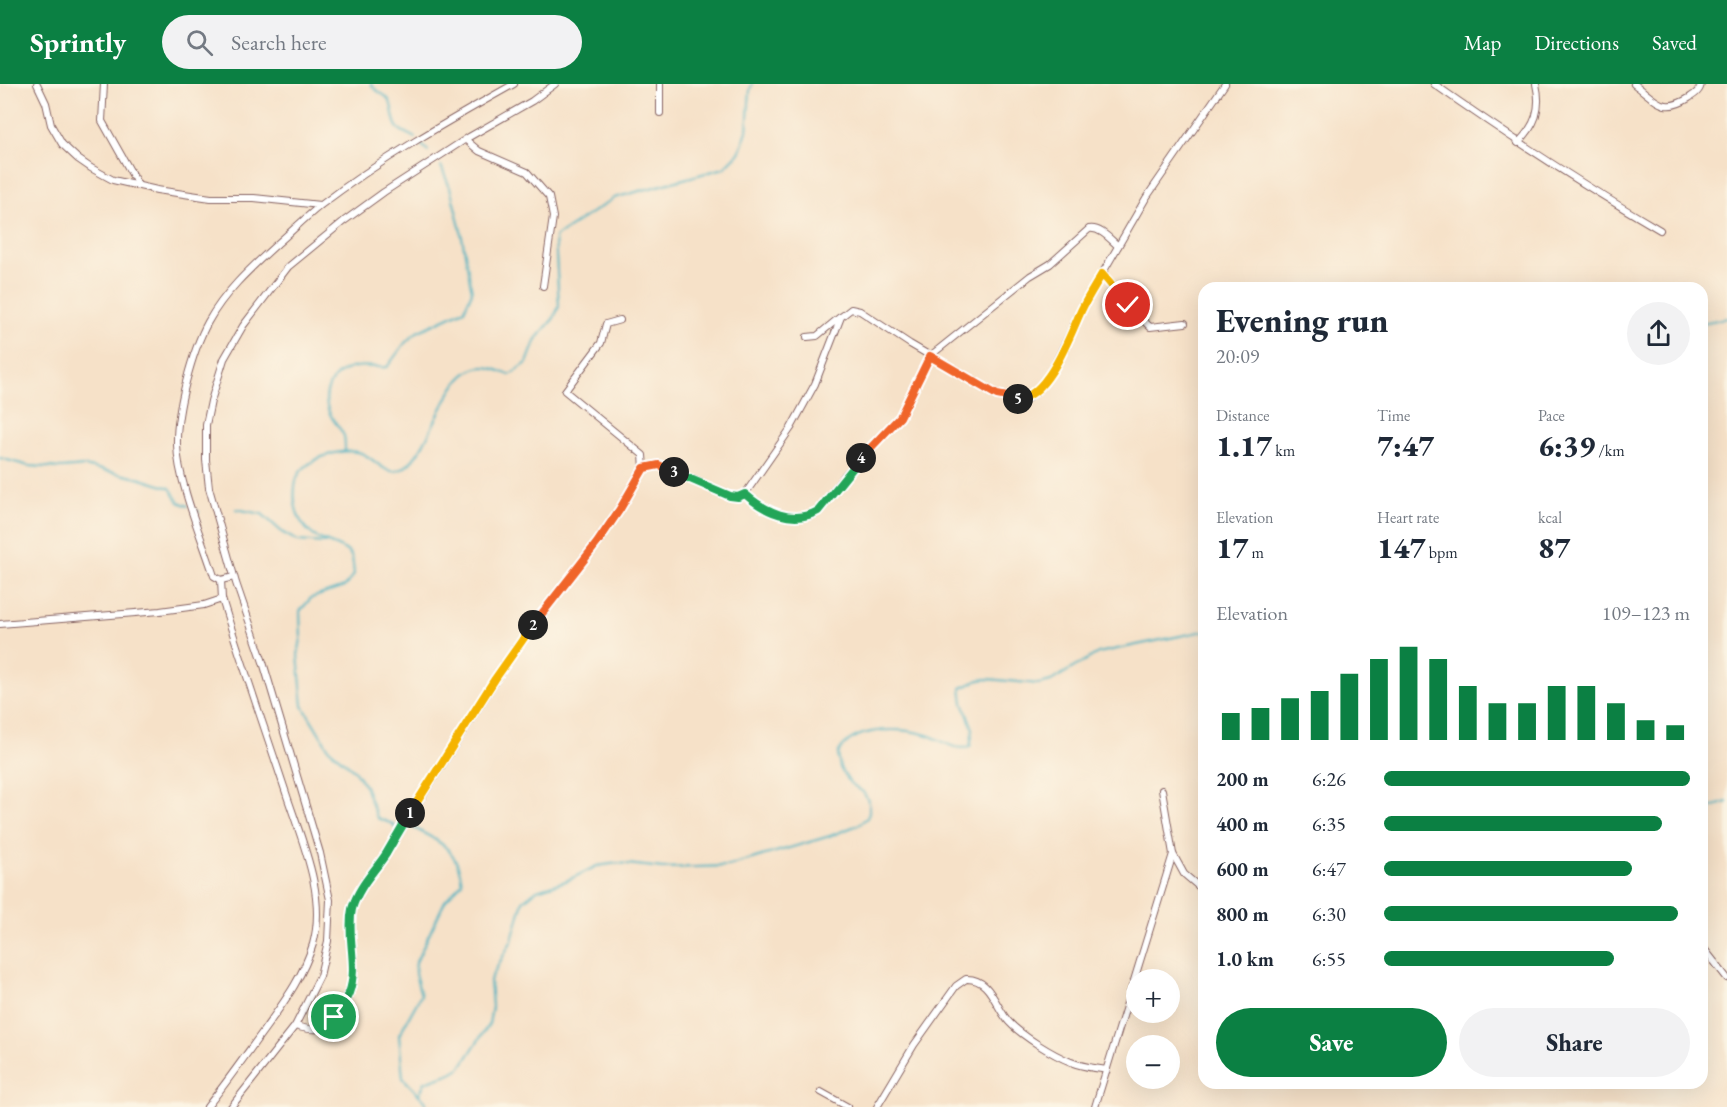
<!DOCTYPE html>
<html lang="en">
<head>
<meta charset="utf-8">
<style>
  :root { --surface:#fff; --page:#f2f2f3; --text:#1f2937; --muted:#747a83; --accent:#0b8043 }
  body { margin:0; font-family:"EB Garamond",serif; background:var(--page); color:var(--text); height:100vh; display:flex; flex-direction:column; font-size:22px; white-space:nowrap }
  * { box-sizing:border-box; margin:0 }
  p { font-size:20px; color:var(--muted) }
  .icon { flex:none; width:33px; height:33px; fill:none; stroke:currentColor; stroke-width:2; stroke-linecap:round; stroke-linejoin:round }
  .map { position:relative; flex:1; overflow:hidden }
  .panel { position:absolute; left:1198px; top:198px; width:510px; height:807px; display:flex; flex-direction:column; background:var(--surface); border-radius:18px; box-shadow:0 6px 24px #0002 }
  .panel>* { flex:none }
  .controls { position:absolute; left:1126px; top:885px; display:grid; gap:12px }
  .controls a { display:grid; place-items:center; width:54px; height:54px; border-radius:50%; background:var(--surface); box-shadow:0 6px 24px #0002; font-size:30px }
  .pin { position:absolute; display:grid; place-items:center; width:51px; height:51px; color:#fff; margin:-26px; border:3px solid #fff; border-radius:50%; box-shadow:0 2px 6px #0007 }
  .km { position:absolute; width:30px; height:30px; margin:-15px; border-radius:50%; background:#222; color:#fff; font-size:16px; line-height:30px; text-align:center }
  .round { display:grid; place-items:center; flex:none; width:63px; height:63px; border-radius:32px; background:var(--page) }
  .headline { display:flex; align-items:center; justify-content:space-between; height:102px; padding:0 18px }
  h1 { font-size:33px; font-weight:800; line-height:45px }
  .metrics { display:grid; grid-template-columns:repeat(3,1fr); gap:9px; height:102px; padding:6px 18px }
  .metrics div { display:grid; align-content:center }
  .metrics b { font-size:30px; font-weight:800 }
  .metrics small { font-size:16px; font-weight:400 }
  .metrics p { font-size:16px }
  .chart { height:168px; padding:12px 18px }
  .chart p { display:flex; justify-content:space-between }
  .chart svg { width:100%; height:108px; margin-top:6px; stroke:var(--accent); stroke-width:6 }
  .primary-button { display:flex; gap:12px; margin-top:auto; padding:12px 18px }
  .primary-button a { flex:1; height:69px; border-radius:36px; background:var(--accent); color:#fff; font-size:24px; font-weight:800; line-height:69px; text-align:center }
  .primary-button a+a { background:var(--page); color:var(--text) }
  ul { padding:0 18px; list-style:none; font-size:20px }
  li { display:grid; grid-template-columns:96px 72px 1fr; align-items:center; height:45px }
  li i { height:15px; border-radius:8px; background:var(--accent) }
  header { display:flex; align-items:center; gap:36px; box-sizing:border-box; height:84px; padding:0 30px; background:var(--accent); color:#fff }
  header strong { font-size:28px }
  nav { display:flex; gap:33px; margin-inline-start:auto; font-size:21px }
  .search { width:420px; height:54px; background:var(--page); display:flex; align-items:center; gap:15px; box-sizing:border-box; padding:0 21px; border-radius:33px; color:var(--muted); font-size:22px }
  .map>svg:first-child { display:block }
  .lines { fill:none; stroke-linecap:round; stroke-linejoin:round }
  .stream { stroke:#43b0c1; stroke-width:2 }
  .minor-casing { stroke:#866362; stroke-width:8 }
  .minor { stroke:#fff; stroke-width:6 }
  .split-1-casing { stroke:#fff; stroke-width:12 }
  .split-2-casing { stroke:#fff; stroke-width:12 }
  .split-3-casing { stroke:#fff; stroke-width:12 }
  .split-4-casing { stroke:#fff; stroke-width:12 }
  .split-5-casing { stroke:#fff; stroke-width:12 }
  .split-6-casing { stroke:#fff; stroke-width:12 }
  .split-1 { stroke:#22a559; stroke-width:8 }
  .split-2 { stroke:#f5b400; stroke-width:8 }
  .split-3 { stroke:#f0652b; stroke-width:8 }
  .split-4 { stroke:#22a559; stroke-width:8 }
  .split-5 { stroke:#f0652b; stroke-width:8 }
  .split-6 { stroke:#f5b400; stroke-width:8 }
</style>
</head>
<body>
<header>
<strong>Sprintly</strong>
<div class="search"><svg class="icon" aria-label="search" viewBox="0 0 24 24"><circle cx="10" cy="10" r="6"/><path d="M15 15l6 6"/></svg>Search here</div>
<nav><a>Map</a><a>Directions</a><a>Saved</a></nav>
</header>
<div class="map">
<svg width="1727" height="1023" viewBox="0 0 1727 1023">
  <rect width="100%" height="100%" fill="#fcf5e5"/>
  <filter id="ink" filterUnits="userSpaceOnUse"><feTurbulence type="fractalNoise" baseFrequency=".0167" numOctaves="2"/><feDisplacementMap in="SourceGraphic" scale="12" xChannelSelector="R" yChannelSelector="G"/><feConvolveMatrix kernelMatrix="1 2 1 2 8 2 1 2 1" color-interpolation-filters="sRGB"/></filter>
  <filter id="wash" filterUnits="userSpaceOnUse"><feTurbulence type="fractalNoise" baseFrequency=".008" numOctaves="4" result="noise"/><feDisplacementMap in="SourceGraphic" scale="24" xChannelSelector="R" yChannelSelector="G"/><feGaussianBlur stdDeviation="1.35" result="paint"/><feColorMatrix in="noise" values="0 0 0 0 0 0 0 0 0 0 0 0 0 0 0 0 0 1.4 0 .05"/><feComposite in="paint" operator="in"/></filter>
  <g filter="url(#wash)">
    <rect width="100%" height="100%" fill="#f6e1c8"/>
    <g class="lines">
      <g class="stream">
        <path d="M371,0C375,8 384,9 389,16C394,24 392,38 398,44C402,48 410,51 415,54"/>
        <polyline points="420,59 428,67"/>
        <polyline points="1702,239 1727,234"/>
        <path d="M345,366C345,361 345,356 344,352C341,345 335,339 331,332C319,310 331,288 355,283C365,281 376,284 387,283L405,259L417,248L464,226L472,208L460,142L450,104L441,82"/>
        <polyline points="0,374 29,382 62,384 84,382 138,394 170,404 179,418 188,422"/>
        <polyline points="193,425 199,428"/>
        <polyline points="236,425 262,430 283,449 298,457 325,459"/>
        <polyline points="1702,721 1711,723 1727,718"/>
        <path d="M395,744L393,740L377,734L365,702L354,686L329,665L303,622L298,571L301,555L300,527L311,514L344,503L354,491C353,484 354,474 349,469C342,462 328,459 320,455C298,445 291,419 296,397C300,376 343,362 361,369C377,375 386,396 405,383C434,363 445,283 484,283C492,283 502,288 510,291L527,279L536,255L554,234L559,222L555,153L614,114L724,84L739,69L747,47L750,6L752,0"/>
        <path d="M403,747L410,742C439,757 458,764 462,799L445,817L416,878L415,890L421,911L399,951L403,994L426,1018V1023"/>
        <path d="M419,1011L425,998L451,989L461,983L489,940L492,923L490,896L512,856L523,817L537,806L566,797L597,782L618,779L663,784L728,782L830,752L858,741L867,734L869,729V718L863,708L850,699L840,684L838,670C851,642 900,643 927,651C944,656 951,667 970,663L973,645L963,619L961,604L979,596L987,595L1039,600L1051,597L1098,569L1204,547"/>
      </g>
    </g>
  </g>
  <g filter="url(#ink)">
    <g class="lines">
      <g class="minor-casing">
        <g id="minor">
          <polyline points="37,0 46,19 51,41 62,60 78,75 91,84 113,96 157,106 211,114 254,114 320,121"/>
          <polyline points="104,0 102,37 138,101"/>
          <path d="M1434,0C1508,52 1583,101 1660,146"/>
          <path d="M1634,0C1655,15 1662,31 1689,14C1695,10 1700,7 1701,0"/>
          <polyline points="660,29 660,0"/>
          <polyline points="466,56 479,67 527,88 549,113 553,133 543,202"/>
          <path d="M1518,59C1535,42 1542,25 1536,0"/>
          <polyline points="1102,190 1128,221 1150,243 1185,239"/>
          <polyline points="620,236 606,240 601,259 565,307 643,371 644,384"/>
          <polyline points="807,253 817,252 840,233"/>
          <path d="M745,410L764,424L785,432H808L818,427L845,391L900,333L930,272L1030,192L1050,180L1089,145C1100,143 1110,155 1118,162"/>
          <path d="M221,496L214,492C202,455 178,398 177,361C176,327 192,267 208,238C225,207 252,183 277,160C292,147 306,133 321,121C381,75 448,37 514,0"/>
          <polyline points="0,540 160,527 204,521 222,515"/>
          <polyline points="1173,770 1184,790 1204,807"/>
          <polyline points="1702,862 1727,894"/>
          <path d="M295,942C302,944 310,946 318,945C336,940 351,910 353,893C355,871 348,849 352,827C356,805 371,789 385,771L518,561L597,459L620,425L644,384L659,381L730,412L738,413L745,410L791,344L815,300L841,233L851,225L860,227L910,260L997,311L1013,316L1027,315L1037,307L1049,292L1083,223L1146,114L1225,0"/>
          <polyline points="821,1008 848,1023"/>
          <path d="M207,1023C227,998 245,972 264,946C284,918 303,893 313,860C327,811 301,755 286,709C265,645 242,580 222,515L221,496L234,493"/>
          <polyline points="231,1023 295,942 320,892 328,857 330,816 320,769 263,578 236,499 209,404 206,376 206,341 211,317 224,275 243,242 288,183 344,137 384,108 469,53 532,17 555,0"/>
          <path d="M877,1023L914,961L956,902L966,895C991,894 995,923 1009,938C1022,952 1053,971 1071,978C1082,983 1096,984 1107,986"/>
          <polyline points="1095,1023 1173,770 1162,706"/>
        </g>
      </g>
      <use href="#minor" class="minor"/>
    </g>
  </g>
  <g class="lines" filter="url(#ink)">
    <g class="split-1-casing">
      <path id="split-1" d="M334,933C339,925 346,917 349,909C359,882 346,853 352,825C358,803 374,788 386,770C394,756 402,743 410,729"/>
    </g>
    <g class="split-2-casing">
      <polyline id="split-2" points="410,729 495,595 533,541"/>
    </g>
    <g class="split-3-casing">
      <polyline id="split-3" points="533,541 597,459 620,425 644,384 659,381 674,388"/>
    </g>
    <g class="split-4-casing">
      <path id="split-4" d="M674,388L730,412L738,413L745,410C765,428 793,441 818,427L861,374"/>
    </g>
    <g class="split-5-casing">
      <polyline id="split-5" points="861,374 900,333 930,272 997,311 1018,315"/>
    </g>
    <g class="split-6-casing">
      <path id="split-6" d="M1018,315C1048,313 1070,251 1081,227C1087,214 1095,202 1102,190L1128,221"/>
    </g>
    <use href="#split-1" class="split-1"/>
    <use href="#split-2" class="split-2"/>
    <use href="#split-3" class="split-3"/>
    <use href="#split-4" class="split-4"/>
    <use href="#split-5" class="split-5"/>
    <use href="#split-6" class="split-6"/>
  </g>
</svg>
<div class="controls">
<a>+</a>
<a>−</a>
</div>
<div class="pin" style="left:334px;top:933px;background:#1e9e55"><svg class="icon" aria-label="arrive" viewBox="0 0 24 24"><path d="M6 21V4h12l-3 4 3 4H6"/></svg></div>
<div class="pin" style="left:1128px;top:221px;background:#d93025"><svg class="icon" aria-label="check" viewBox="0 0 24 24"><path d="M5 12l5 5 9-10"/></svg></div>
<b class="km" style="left:410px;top:729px">1</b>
<b class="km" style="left:533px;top:541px">2</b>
<b class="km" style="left:674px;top:388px">3</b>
<b class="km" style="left:861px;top:374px">4</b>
<b class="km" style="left:1018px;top:315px">5</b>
<section class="panel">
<div class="headline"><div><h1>Evening run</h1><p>20:09</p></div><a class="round"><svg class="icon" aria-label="share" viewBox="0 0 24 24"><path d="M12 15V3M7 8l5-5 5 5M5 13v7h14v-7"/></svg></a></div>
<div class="metrics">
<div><p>Distance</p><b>1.17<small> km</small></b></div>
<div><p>Time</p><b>7:47</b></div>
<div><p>Pace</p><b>6:39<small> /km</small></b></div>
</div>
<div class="metrics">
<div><p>Elevation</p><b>17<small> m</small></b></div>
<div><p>Heart rate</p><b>147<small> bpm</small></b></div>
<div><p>kcal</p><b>87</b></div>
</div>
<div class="chart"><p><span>Elevation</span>109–123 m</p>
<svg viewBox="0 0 160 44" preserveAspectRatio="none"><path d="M5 44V33M15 44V31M25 44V27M35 44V24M45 44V17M55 44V11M65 44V6M75 44V11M85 44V22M95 44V29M105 44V29M115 44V22M125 44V22M135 44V29M145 44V36M155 44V38"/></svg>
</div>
<ul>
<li><b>200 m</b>6:26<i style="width:100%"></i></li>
<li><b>400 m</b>6:35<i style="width:91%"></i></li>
<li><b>600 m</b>6:47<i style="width:81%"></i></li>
<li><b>800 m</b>6:30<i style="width:96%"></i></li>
<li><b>1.0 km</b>6:55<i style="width:75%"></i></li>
</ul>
<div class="primary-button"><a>Save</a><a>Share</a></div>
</section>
</div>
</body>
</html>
